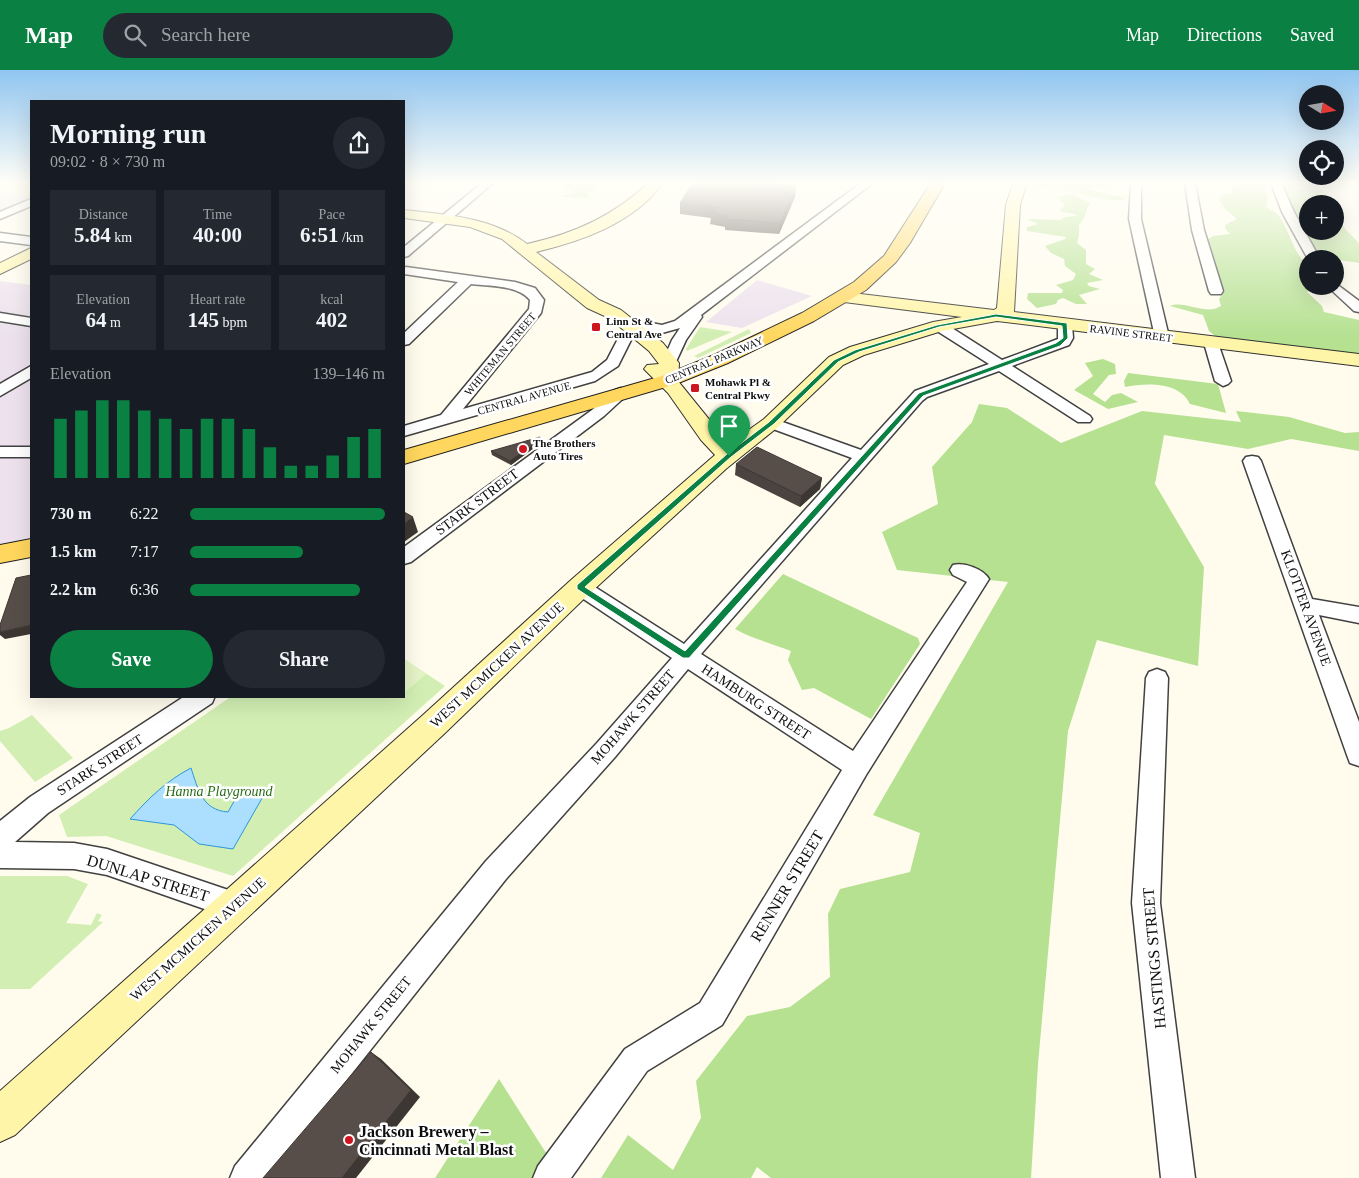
<!DOCTYPE html>
<html lang="en">
<head>
<meta charset="utf-8">
<style>
  :root { --surface:#171b24; --page:#242831; --text:#f1f3f6; --muted:#9ea1a6; --accent:#0b8043 }
  body { margin:0; font-family:"Times New Roman",serif; background:var(--page); color:var(--text); height:100vh; display:flex; flex-direction:column; font-size:19px; white-space:nowrap }
  * { box-sizing:border-box; margin:0 }
  p { font-size:16px; color:var(--muted) }
  .icon { flex:none; width:28px; height:28px; fill:none; stroke:currentColor; stroke-width:2; stroke-linecap:round; stroke-linejoin:round }
  .map { position:relative; flex:1; overflow:hidden }
  .panel { position:absolute; left:30px; top:30px; width:375px; height:598px; display:flex; flex-direction:column; background:var(--surface); border-radius:0px; box-shadow:0 5px 20px #0002 }
  .panel>* { flex:none }
  .needle { width:32px; rotate:101deg }
  .buttons { position:absolute; left:1299px; top:15px; display:grid; gap:10px }
  .buttons a { display:grid; place-items:center; width:45px; height:45px; border-radius:50%; background:var(--surface); box-shadow:0 5px 20px #0002; font-size:25px }
  .pin { position:absolute; display:grid; place-items:center; width:42px; height:42px; color:#fff; margin:-51px -21px; border-radius:50% 50% 50% 0; rotate:-45deg; box-shadow:0 0 5px #0007 }
  .pin .icon { rotate:45deg }
  .round { display:grid; place-items:center; flex:none; width:52px; height:52px; border-radius:26px; background:var(--page) }
  .overview { display:flex; align-items:center; justify-content:space-between; height:85px; padding:0 20px }
  h1 { font-size:28px; font-weight:800; line-height:38px }
  .metrics { display:grid; grid-template-columns:repeat(3,1fr); gap:8px; height:85px; padding:5px 20px }
  .metrics div { display:grid; align-content:center; border-radius:0px; background:var(--page); text-align:center }
  .metrics b { font-size:21px; font-weight:800 }
  .metrics small { font-size:14px; font-weight:400 }
  .metrics p { font-size:14px }
  .chart { height:140px; padding:10px 20px }
  .chart p { display:flex; justify-content:space-between }
  .chart svg { width:100%; height:90px; margin-top:5px; stroke:var(--accent); stroke-width:6 }
  .cta { display:flex; gap:10px; margin-top:auto; padding:10px 20px }
  .cta a { flex:1; height:58px; border-radius:30px; background:var(--accent); color:#fff; font-size:20px; font-weight:800; line-height:58px; text-align:center }
  .cta a+a { background:var(--page); color:var(--text) }
  ul { padding:0 20px; list-style:none; font-size:16px }
  li { display:grid; grid-template-columns:80px 60px 1fr; align-items:center; height:38px }
  li i { height:12px; border-radius:6px; background:var(--accent) }
  header { display:flex; align-items:center; gap:30px; box-sizing:border-box; height:70px; padding:0 25px; background:var(--accent); color:#fff }
  header strong { font-size:24px }
  nav { display:flex; gap:28px; margin-inline-start:auto; font-size:18px }
  .search { width:350px; height:45px; background:var(--page); display:flex; align-items:center; gap:12px; box-sizing:border-box; padding:0 18px; border-radius:28px; color:var(--muted); font-size:19px }
  .map>svg:first-child { display:block }
  .industrial { fill:#ece1ed }
  .farmland { fill:#f8f4cb }
  .green { fill:#d2eeb3 }
  .forest { fill:#b5e190 }
  .pitch { fill:#e4f4c6 }
  .water { fill:#acdffd; stroke:#2b96dc }
  .lines { fill:none; stroke-linecap:round; stroke-linejoin:round }
  .street-casing { stroke:#414141; stroke-width:3 }
  .secondary-casing { stroke:#303030; stroke-width:2 }
  .primary-casing { stroke:#1f1f1f; stroke-width:2 }
  .street { fill:#fff; fill-rule:evenodd }
  .secondary { fill:#fff5a9; fill-rule:evenodd }
  .primary { fill:#ffd75e; fill-rule:evenodd }
  .wall { fill:#4b433f }
  .shaded-wall { fill:#3d3733 }
  .building { fill:#574e49; stroke:#3d3733 }
  .route { fill:#0b8043; stroke:#fff; fill-rule:evenodd }
  .poi-dot { fill:#cd1620; stroke:#fff; stroke-width:2 }
  .labels { text-anchor:middle; dominant-baseline:central; stroke-width:5; stroke-linejoin:round; paint-order:stroke }
  .far-poi-label { font-size:11px; font-weight:bold; fill:#0e0e0e; stroke:#fff; text-anchor:start }
  .far-street-label { font-size:11px; fill:#0e0e0e; stroke:#fff }
  .street-label { font-size:14px; fill:#0e0e0e; stroke:#fff }
  .park-label { font-size:14px; font-style:italic; fill:#296c17; stroke:#fff }
  .near-street-label { font-size:16px; fill:#0e0e0e; stroke:#fff }
  .near-poi-label { font-size:16px; font-weight:bold; fill:#0e0e0e; stroke:#fff; text-anchor:start }
</style>
</head>
<body>
<header>
<strong>Map</strong>
<div class="search"><svg class="icon" aria-label="search" viewBox="0 0 24 24"><circle cx="10" cy="10" r="6"/><path d="M15 15l6 6"/></svg>Search here</div>
<nav><a>Map</a><a>Directions</a><a>Saved</a></nav>
</header>
<div class="map">
<svg width="1359" height="1108" viewBox="0 0 1359 1108">
  <rect width="100%" height="100%" fill="#fffcee"/>
  <g class="industrial">
    <polygon points="0,113 31,113 31,132 0,146"/>
    <polygon points="757,210 812,226 742,258 706,252"/>
    <polygon points="0,211 31,215 31,478 0,484"/>
  </g>
  <polygon class="farmland" points="0,113 31,114 31,125 8,122 0,125"/>
  <g class="green">
    <polygon points="1034,113 1086,113 1084,124 1033,116"/>
    <polygon points="700,257 732,262 687,281 686,279"/>
    <polygon points="749,259 751,263 698,288 694,286"/>
    <polygon points="404,589 445,616 233,806 106,766 67,767 59,745 232,626 404,626"/>
    <polygon points="32,645 73,688 35,712 0,671 0,661 9,658"/>
    <polygon points="0,806 67,806 88,814 66,853 91,855 97,843 102,845 98,851 103,852 30,919 0,919"/>
  </g>
  <g class="forest">
    <polygon points="568,113 591,113 595,119 587,123 590,127 587,128 559,127 576,122 563,118"/>
    <path d="M1074,113H1103L1111,115L1086,119L1126,128C1121,134 1087,127 1080,122L1081,116Z"/>
    <path d="M1232,113H1266L1264,120L1268,126L1266,137C1270,140 1277,142 1279,146C1290,161 1293,183 1307,194L1308,216H1311L1307,222L1322,236L1324,242L1359,250V286L1305,277L1215,266L1209,261L1203,245L1170,236C1185,230 1205,246 1221,236L1219,229L1225,221L1220,213L1208,169L1213,166L1230,164L1225,158V155L1237,149L1225,139L1219,129L1222,125L1232,123L1231,120L1235,117Z"/>
    <path d="M1280,113H1316L1317,116L1326,123L1330,134H1308V161H1335V140L1341,144L1339,150L1346,160L1359,173V193C1347,191 1331,190 1321,184C1304,173 1285,132 1280,113Z"/>
    <path d="M1072,124L1090,133C1085,141 1086,148 1079,155V165L1077,173L1086,180V194L1095,199L1089,204L1103,210L1087,213L1089,216L1100,219L1079,225L1087,234H1076L1063,228L1058,230L1056,234L1037,238L1027,229L1028,223H1062L1063,220L1056,215L1073,210L1076,204L1065,196L1064,189L1051,183L1045,176L1065,169L1066,167L1027,161V157L1038,154L1027,149L1060,150L1065,147L1076,146L1075,144L1059,141L1065,135L1058,127Z"/>
    <polygon points="1103,289 1115,294 1116,304 1109,305 1093,324 1105,332 1112,325 1121,323 1138,332 1108,339 1074,320 1093,306 1085,293"/>
    <path d="M1128,303L1218,314L1226,343L1190,334C1179,311 1146,313 1125,317L1124,311Z"/>
    <polygon points="979,334 1007,338 1061,373 1142,341 1241,352 1236,341 1289,347 1345,363 1359,362 1359,381 1291,369 1248,379 1164,365 1155,414 1204,497 1198,596 1097,570 1068,661 1038,994 1031,1108 771,1108 757,1097 751,1108 601,1108 628,1065 673,1100 701,1048 696,1011 747,946 790,937 830,907 828,844 840,819 910,802 920,763 873,745 1008,512 897,500 882,462 938,434 932,397 972,352"/>
    <path d="M783,504L918,568L920,574L871,649L814,618L802,620L788,590L791,581C771,573 753,569 735,559Z"/>
    <polygon points="499,1009 562,1108 435,1108"/>
  </g>
  <polygon class="pitch" points="404,589 426,604 404,623"/>
  <path class="water" d="M191,698C198,719 202,740 228,742L241,719L265,723L233,779L199,774L174,755L130,749C149,728 166,711 191,698Z"/>
  <g class="lines">
    <g class="street-casing">
      <g id="street">
        <polygon points="482,113 493,113 408,186 404,187 404,177"/>
        <polygon points="861,113 873,113 701,245 702,247 686,270 674,296 669,297 662,293 672,270 680,258 662,263 620,255 618,252 625,248 662,255 675,251"/>
        <polygon points="1131,113 1141,113 1141,149 1169,267 1162,271 1155,267 1129,149"/>
        <polygon points="1185,113 1195,113 1204,160 1223,221 1221,224 1211,224 1209,221 1192,160"/>
        <polygon points="1271,113 1281,113 1294,142 1320,189 1308,189 1282,142"/>
        <polygon points="31,129 31,136 0,149 0,142"/>
        <polygon points="0,163 31,167 31,175 0,171"/>
        <path d="M406,197L515,212L535,218L544,230L541,243L463,339L592,302L607,290L620,265H630L632,268L618,296L595,311L404,366V356L441,345L529,239L530,230C518,215 489,216 471,214L409,274L404,275V263L458,212L404,204V198Z"/>
        <polygon points="1335,213 1359,231 1359,242 1354,241 1327,216 1335,216"/>
        <polygon points="0,243 31,248 31,256 0,251"/>
        <path d="M1065,251L1072,255L1073,268L1069,275L1012,296L1090,346L1092,349L1090,352H1078L999,301L927,327L922,331L701,584L853,681L967,512L953,505L950,500L953,495C964,492 983,499 989,509L866,705L722,955L647,1001L571,1108H533L538,1096L625,979L700,933L842,700L688,599L615,687L506,809L269,1108H230L235,1096L486,791L597,673L672,588L573,522L570,517L573,512L580,510L587,512L684,574L852,388L765,356L763,353L765,350H777L861,380L915,321L989,294L934,259L932,256L934,253H944L1002,290L1058,269V255Z"/>
        <polygon points="1211,269 1218,273 1231,311 1228,314 1223,316 1215,311 1204,273"/>
        <polygon points="31,296 31,308 0,326 0,314"/>
        <polygon points="621,318 629,323 604,346 411,492 404,494 404,477 592,340 615,320"/>
        <rect x="0" y="377" width="31" height="10"/>
        <polygon points="1252,386 1258,387 1261,391 1312,529 1359,537 1359,553 1319,545 1359,652 1359,696 1350,693 1347,685 1243,391 1246,387"/>
        <polygon points="1157,599 1165,602 1168,608 1160,833 1195,1108 1161,1108 1132,833 1146,608 1149,602"/>
        <polygon points="185,626 215,626 212,633 48,743 15,772 74,773 107,779 246,826 250,836 246,846 236,850 107,805 74,799 0,798 0,751 30,727"/>
      </g>
    </g>
    <g class="secondary-casing">
      <g id="secondary">
        <path d="M648,113H663C634,153 582,171 536,182L599,230L621,240L663,273L679,293L678,311L729,374L764,349L829,287L850,277L933,252L962,247L844,232L838,231L835,227L838,223L844,222L994,240L997,238L1006,135L1013,113H1027L1020,135L1014,242L1359,284V296L997,251L942,261L864,285L843,295L778,357L727,398L589,524L445,663L15,1065L0,1072V1021L423,645L571,510L715,385L701,370L668,323L644,299L647,295L659,294L649,281L609,248L587,238L502,169L470,157L404,148V140C447,145 492,147 527,174C573,164 614,146 648,113Z"/>
        <polygon points="31,178 31,189 0,204 0,193"/>
      </g>
    </g>
    <g class="primary-casing">
      <g id="primary">
        <polygon points="931,113 945,113 910,173 896,192 866,220 814,251 728,293 676,314 404,394 404,380 662,306 714,285 802,243 854,212 884,186"/>
        <polygon points="31,469 31,487 0,493 0,475"/>
      </g>
    </g>
    <use href="#street" class="street"/>
    <use href="#secondary" class="secondary"/>
    <use href="#primary" class="primary"/>
  </g>
  <g class="wall">
    <polygon points="795,127 779,164 725,160 725,157 710,154 711,148 680,144 680,133"/>
    <polygon points="542,372 511,395 492,385 491,381"/>
    <polygon points="736,394 822,408 820,419 800,437 735,405"/>
  </g>
  <g class="shaded-wall">
    <polygon points="796,116 795,127 779,164 780,153"/>
    <polygon points="541,369 542,372 511,395 510,391"/>
    <polygon points="822,408 820,419 800,437 801,426"/>
    <polygon points="413,447 418,462 404,472 404,454"/>
    <polygon points="31,555 31,564 5,569 0,565 0,562"/>
    <polygon points="371,982 381,989 420,1027 356,1108 342,1108"/>
  </g>
  <g class="building">
    <polygon points="693,113 770,113 796,116 780,153 725,149 727,146 711,142 719,137 680,133"/>
    <polygon points="540,367 541,369 510,391 491,381"/>
    <polygon points="757,377 822,408 801,426 736,394"/>
    <polygon points="404,442 413,447 404,454"/>
    <polygon points="31,505 31,555 0,562 0,555 16,508"/>
    <polygon points="371,982 411,1020 342,1108 263,1108"/>
  </g>
  <linearGradient id="sky" x2="0" y2="1"><stop stop-color="#90c5f0"/><stop offset="0.42" stop-color="#fffef7"/><stop offset="1" stop-color="#fffef7" stop-opacity="0"/></linearGradient>
  <rect width="1359" height="268" fill="url(#sky)"/>
  <path class="route" d="M996,244L1067,253L1068,268L1060,276L923,326L689,588H683L577,519V515L727,384L769,352L834,290L855,280L937,255ZM996,247L1062,256L1063,268L1056,273L919,323L685,581L585,517L731,387L774,354L838,292L859,282L939,257Z"/>
  <g class="poi-dot">
    <rect x="591" y="252" width="10" height="10" rx="2.5"/>
    <rect x="690" y="313" width="10" height="10" rx="2.5"/>
    <circle cx="523" cy="379" r="5"/>
    <circle cx="349" cy="1070" r="5"/>
  </g>
  <g class="labels">
    <g class="far-poi-label">
      <text x="606" y="251">Linn St &amp;<tspan x="606" dy="13">Central Ave</tspan></text>
      <text x="705" y="312">Mohawk Pl &amp;<tspan x="705" dy="13">Central Pkwy</tspan></text>
      <text x="533" y="373">The Brothers<tspan x="533" dy="13">Auto Tires</tspan></text>
    </g>
    <g class="far-street-label">
      <text transform="translate(1131 263) rotate(7)">RAVINE STREET</text>
      <text transform="translate(500 284) rotate(-50)">WHITEMAN STREET</text>
      <text transform="translate(714 290) rotate(-23)">CENTRAL PARKWAY</text>
      <text transform="translate(524 328) rotate(-16)">CENTRAL AVENUE</text>
    </g>
    <g class="street-label">
      <text transform="translate(477 432) rotate(-37)">STARK STREET</text>
      <text transform="translate(1306 538) rotate(70)">KLOTTER AVENUE</text>
      <text transform="translate(497 595) rotate(-43)">WEST MCMICKEN AVENUE</text>
      <text transform="translate(756 632) rotate(33)">HAMBURG STREET</text>
      <text transform="translate(633 647) rotate(-49)">MOHAWK STREET</text>
      <text transform="translate(100 695) rotate(-33)">STARK STREET</text>
      <text transform="translate(198 869) rotate(-42)">WEST MCMICKEN AVENUE</text>
      <text transform="translate(371 955) rotate(-51)">MOHAWK STREET</text>
    </g>
    <g class="park-label">
      <text x="219" y="721">Hanna Playground</text>
    </g>
    <g class="near-street-label">
      <text transform="translate(148 808) rotate(17)">DUNLAP STREET</text>
      <text transform="translate(787 816) rotate(-59)">RENNER STREET</text>
      <text transform="translate(1154 888) rotate(-95)">HASTINGS STREET</text>
    </g>
    <g class="near-poi-label">
      <text x="359" y="1061">Jackson Brewery –<tspan x="359" dy="18">Cincinnati Metal Blast</tspan></text>
    </g>
  </g>
</svg>
<div class="buttons">
<a><svg class="needle" viewBox="-14 -14 28 28"><path d="M0-13l5 13h-10z" fill="#e53935"/><path d="M0 13l5-13h-10z" fill="#9ea1a6"/></svg></a>
<a><svg class="icon" aria-label="locate" viewBox="0 0 24 24"><circle cx="12" cy="12" r="6"/><path d="M12 2v4M12 18v4M2 12h4M18 12h4"/></svg></a>
<a>+</a>
<a>−</a>
</div>
<div class="pin" style="left:729px;top:386px;background:#1e9e55"><svg class="icon" aria-label="arrive" viewBox="0 0 24 24"><path d="M6 21V4h12l-3 4 3 4H6"/></svg></div>
<section class="panel">
<div class="overview"><div><h1>Morning run</h1><p>09:02 · 8 × 730 m</p></div><a class="round"><svg class="icon" aria-label="share" viewBox="0 0 24 24"><path d="M12 15V3M7 8l5-5 5 5M5 13v7h14v-7"/></svg></a></div>
<div class="metrics">
<div><p>Distance</p><b>5.84<small> km</small></b></div>
<div><p>Time</p><b>40:00</b></div>
<div><p>Pace</p><b>6:51<small> /km</small></b></div>
</div>
<div class="metrics">
<div><p>Elevation</p><b>64<small> m</small></b></div>
<div><p>Heart rate</p><b>145<small> bpm</small></b></div>
<div><p>kcal</p><b>402</b></div>
</div>
<div class="chart"><p><span>Elevation</span>139–146 m</p>
<svg viewBox="0 0 160 44" preserveAspectRatio="none"><path d="M5 44V15M15 44V11M25 44V6M35 44V6M45 44V11M55 44V15M65 44V20M75 44V15M85 44V15M95 44V20M105 44V29M115 44V38M125 44V38M135 44V33M145 44V24M155 44V20"/></svg>
</div>
<ul>
<li><b>730 m</b>6:22<i style="width:100%"></i></li>
<li><b>1.5 km</b>7:17<i style="width:58%"></i></li>
<li><b>2.2 km</b>6:36<i style="width:87%"></i></li>
</ul>
<div class="cta"><a>Save</a><a>Share</a></div>
</section>
</div>
</body>
</html>
